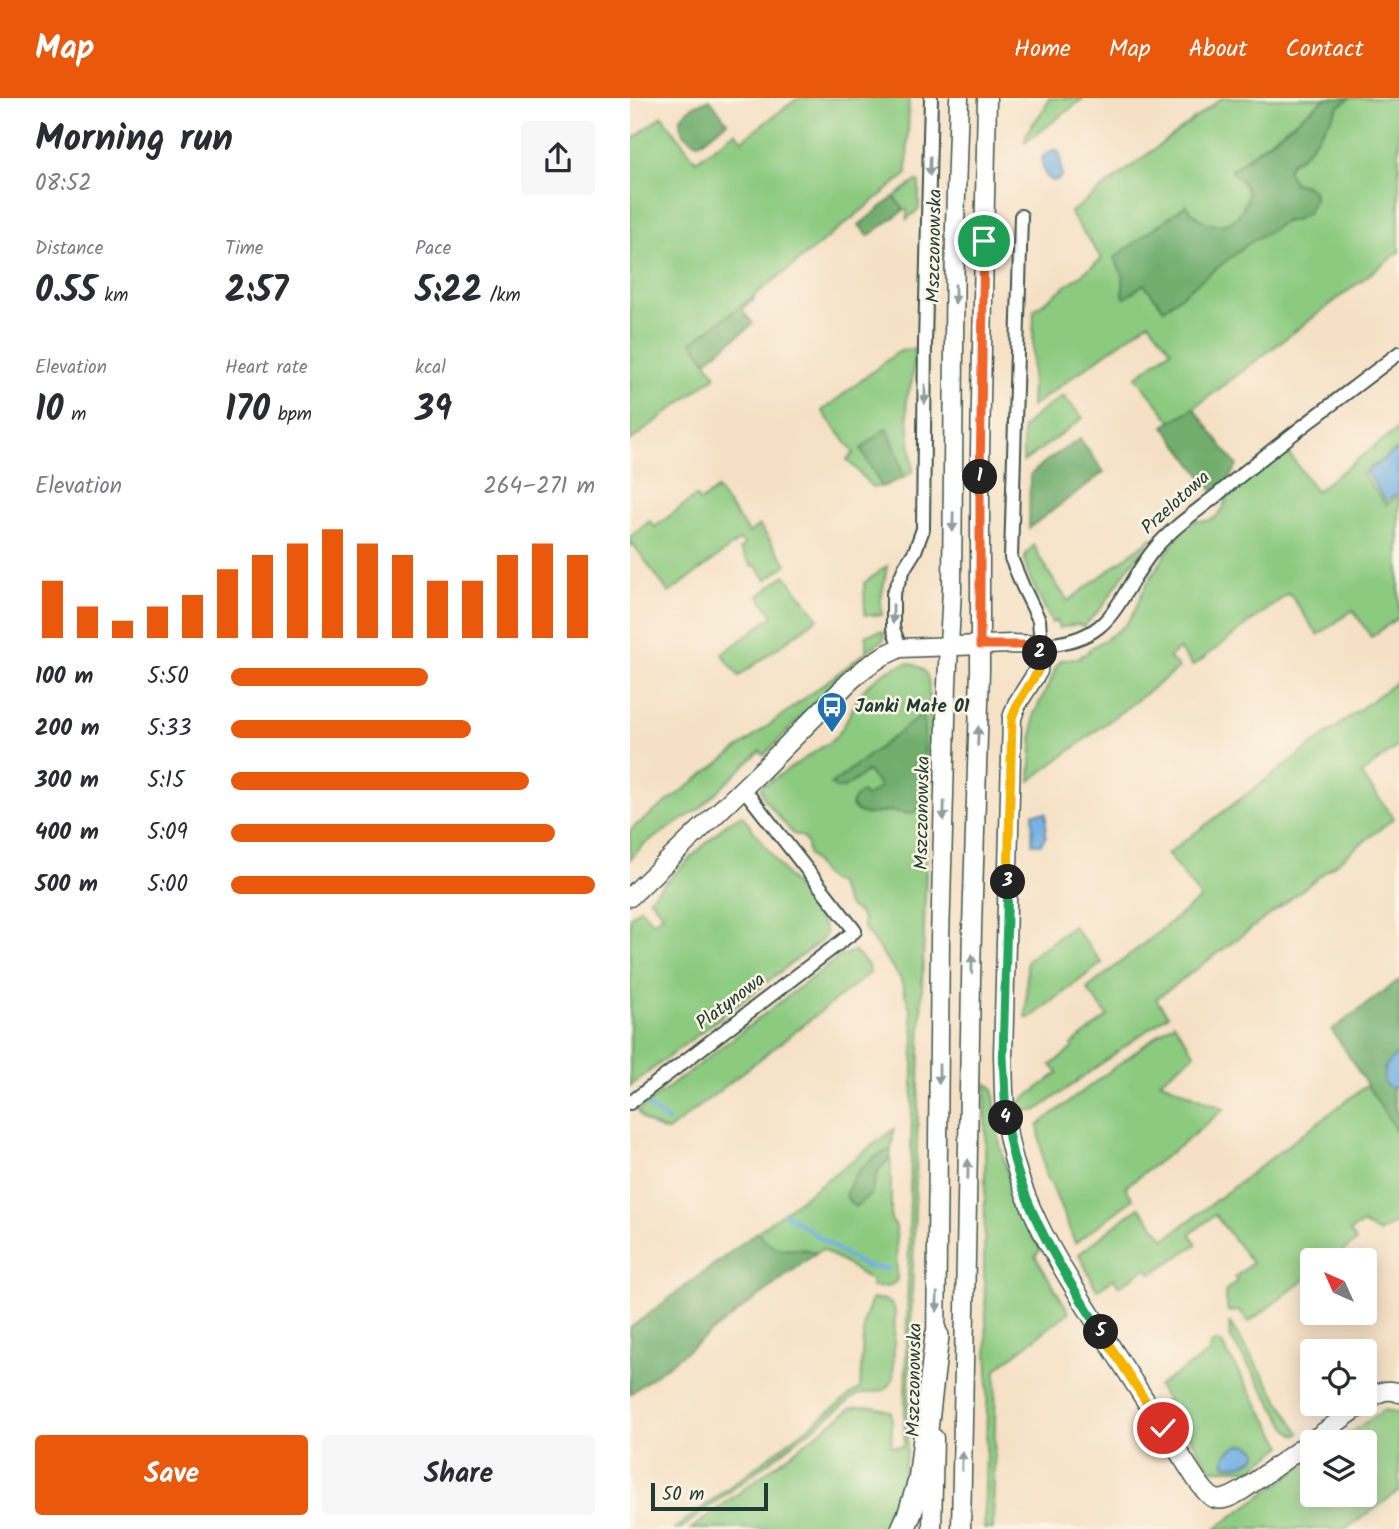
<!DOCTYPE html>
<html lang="en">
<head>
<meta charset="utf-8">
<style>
  :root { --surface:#fff; --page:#f7f7f7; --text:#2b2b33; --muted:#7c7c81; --accent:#ea580c }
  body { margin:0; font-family:Kalam,sans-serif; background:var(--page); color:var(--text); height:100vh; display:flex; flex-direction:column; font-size:26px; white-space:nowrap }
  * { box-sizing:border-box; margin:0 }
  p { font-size:23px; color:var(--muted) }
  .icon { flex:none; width:38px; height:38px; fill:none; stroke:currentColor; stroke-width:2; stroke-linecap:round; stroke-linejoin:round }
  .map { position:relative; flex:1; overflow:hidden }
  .drawer { display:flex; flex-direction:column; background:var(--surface); width:630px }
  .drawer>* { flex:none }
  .needle { width:46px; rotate:315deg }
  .fabs { position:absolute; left:670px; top:1150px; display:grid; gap:14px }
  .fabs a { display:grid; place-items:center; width:77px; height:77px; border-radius:7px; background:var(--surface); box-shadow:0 4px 18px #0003; font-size:35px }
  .scale { position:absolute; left:21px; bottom:18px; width:117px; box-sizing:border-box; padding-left:7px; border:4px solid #1f3d34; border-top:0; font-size:19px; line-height:24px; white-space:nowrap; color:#1f3d34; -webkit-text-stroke:5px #fcf5e5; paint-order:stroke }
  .pin { position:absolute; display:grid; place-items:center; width:60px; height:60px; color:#fff; margin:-30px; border:4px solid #fff; border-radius:50%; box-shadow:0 2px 7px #0007 }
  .km { position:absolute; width:35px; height:35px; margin:-18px; border-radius:50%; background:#222; color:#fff; font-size:19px; line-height:35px; text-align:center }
  .round { display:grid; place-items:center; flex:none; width:74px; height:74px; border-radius:7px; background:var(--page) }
  .overview { display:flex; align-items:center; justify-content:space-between; height:119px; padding:0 35px }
  h1 { font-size:38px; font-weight:700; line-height:52px }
  .metrics { display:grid; grid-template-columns:repeat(3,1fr); gap:10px; height:119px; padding:7px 35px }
  .metrics div { display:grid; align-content:center }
  .metrics b { font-size:35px; font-weight:700 }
  .metrics small { font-size:19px; font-weight:400 }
  .metrics p { font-size:19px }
  .chart { height:196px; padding:14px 35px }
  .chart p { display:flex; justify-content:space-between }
  .chart svg { width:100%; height:126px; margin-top:7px; stroke:var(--accent); stroke-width:6 }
  .cta { display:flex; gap:14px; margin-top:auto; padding:14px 35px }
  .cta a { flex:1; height:80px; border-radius:7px; background:var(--accent); color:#fff; font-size:28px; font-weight:700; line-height:80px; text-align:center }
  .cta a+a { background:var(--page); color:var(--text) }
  ul { padding:0 35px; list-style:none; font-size:23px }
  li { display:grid; grid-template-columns:112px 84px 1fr; align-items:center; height:52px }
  li i { height:18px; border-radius:9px; background:var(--accent) }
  header { display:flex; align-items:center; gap:42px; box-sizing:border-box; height:98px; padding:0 35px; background:var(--accent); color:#fff }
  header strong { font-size:33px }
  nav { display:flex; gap:38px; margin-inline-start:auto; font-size:24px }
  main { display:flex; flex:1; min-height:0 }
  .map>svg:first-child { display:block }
  .green { fill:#8cca80; stroke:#56845a; stroke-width:2; fill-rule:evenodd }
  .forest { fill:#71ae6e; stroke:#487651; stroke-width:2 }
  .water { fill:#70afe3; stroke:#48768c; stroke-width:2 }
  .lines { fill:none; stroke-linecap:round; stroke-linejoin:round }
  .stream { stroke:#70afe3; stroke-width:4.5 }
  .street-casing { stroke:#3f554a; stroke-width:16 }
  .secondary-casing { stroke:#3f554a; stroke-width:21 }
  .highway-casing { stroke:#3f554a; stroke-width:26 }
  .street { stroke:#fff; stroke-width:12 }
  .secondary { stroke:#fff; stroke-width:18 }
  .highway { stroke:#fff; stroke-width:23 }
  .oneway { fill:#8f9e9a }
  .split-1-casing { stroke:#fff; stroke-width:14 }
  .split-2-casing { stroke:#fff; stroke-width:14 }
  .split-3-casing { stroke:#fff; stroke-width:14 }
  .split-4-casing { stroke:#fff; stroke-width:14 }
  .split-5-casing { stroke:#fff; stroke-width:14 }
  .split-6-casing { stroke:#fff; stroke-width:14 }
  .split-1 { stroke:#f0652b; stroke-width:9 }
  .split-2 { stroke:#f0652b; stroke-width:9 }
  .split-3 { stroke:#f5b400; stroke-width:9 }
  .split-4 { stroke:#22a559; stroke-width:9 }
  .split-5 { stroke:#22a559; stroke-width:9 }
  .split-6 { stroke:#f5b400; stroke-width:9 }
  .labels { text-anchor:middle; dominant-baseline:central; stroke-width:5; stroke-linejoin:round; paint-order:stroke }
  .street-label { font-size:19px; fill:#1f3d34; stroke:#fcf5e5 }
  .poi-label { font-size:19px; font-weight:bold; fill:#1f3d34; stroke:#fcf5e5; text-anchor:start }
</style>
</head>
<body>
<header>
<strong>Map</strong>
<nav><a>Home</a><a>Map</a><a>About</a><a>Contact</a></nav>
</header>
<main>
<section class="drawer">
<div class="overview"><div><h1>Morning run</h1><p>08:52</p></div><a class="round"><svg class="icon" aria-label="share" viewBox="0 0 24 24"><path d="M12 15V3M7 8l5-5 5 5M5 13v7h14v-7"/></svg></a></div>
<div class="metrics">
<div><p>Distance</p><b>0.55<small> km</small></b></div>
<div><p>Time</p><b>2:57</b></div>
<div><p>Pace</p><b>5:22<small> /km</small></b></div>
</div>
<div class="metrics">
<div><p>Elevation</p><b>10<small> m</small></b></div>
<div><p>Heart rate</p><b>170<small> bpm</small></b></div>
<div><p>kcal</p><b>39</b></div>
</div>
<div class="chart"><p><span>Elevation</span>264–271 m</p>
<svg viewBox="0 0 160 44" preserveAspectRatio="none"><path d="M5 44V24M15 44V33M25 44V38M35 44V33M45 44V29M55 44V20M65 44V15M75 44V11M85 44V6M95 44V11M105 44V15M115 44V24M125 44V24M135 44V15M145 44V11M155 44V15"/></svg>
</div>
<ul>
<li><b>100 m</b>5:50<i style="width:54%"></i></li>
<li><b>200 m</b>5:33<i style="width:66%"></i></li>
<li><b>300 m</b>5:15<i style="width:82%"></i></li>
<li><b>400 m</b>5:09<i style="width:89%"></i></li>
<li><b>500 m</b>5:00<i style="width:100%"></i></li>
</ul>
<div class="cta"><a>Save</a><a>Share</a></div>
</section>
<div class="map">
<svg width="769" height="1431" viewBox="0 0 769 1431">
  <rect width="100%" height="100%" fill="#fcf5e5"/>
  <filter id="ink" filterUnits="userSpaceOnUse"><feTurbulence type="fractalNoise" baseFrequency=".0143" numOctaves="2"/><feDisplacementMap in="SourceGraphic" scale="14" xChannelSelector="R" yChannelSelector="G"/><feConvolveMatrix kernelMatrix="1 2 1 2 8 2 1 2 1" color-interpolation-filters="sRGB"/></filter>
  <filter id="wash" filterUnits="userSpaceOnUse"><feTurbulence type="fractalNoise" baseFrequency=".00686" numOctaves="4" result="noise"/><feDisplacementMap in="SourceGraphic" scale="28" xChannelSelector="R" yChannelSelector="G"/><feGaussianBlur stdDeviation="1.57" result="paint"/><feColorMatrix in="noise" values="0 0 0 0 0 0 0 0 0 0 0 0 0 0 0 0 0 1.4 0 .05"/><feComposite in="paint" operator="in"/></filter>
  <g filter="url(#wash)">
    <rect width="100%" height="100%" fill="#f5e0c5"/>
    <g class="green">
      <polygon points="168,0 279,0 277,76 155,174 63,244 86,278 0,343 0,43 32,18 66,63 105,34 112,42"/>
      <path d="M419,0H454L395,45C395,28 415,17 419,0Z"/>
      <path d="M592,0H696L601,72C607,79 616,85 617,94C618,100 616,105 613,110C598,139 572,127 556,107L492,177L495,187L492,196L495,200L514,186L534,211C560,191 636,124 665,122L675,87L664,85L657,72L661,65L674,56L701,21L708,9L720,0H769V154L564,310L541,323L506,279L541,252L519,224L401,309L404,212L472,161L440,115Z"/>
      <polygon points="286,83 289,83 289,111 277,121 277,111 274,112 264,99"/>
      <path d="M285,251L282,283L276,302L283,373L273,380C271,367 264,341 256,331L231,351L252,389H242L217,361L224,355L192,313L260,260L270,253Z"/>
      <polygon points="433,298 453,320 393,364 393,330 406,317"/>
      <path d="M769,330V355L766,352L733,376L756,407L769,397V519L741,539L723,512L688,537L659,495L563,568L549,551L539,559L549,570L400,683L404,616L422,580L426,568L431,562L447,560L459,554L458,552C471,544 484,537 495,527C507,515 509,498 518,484C530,465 542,446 555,428L561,423H575L585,420L593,411L597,395L655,350L686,393Z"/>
      <polygon points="87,391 119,435 129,427 157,466 136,482 127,469 121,467 110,451 115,447 110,442 39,495 3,446 0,448 0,439 20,423 25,429 66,398 70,404"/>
      <path d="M523,439L497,471L473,508L454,528L447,526L429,530L426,523L422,525C416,510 389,468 396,456C397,454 403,449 404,447L410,460L417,470L416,471L438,503Z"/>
      <polygon points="257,468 251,502 252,517 235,517 234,485"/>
      <polygon points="155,477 188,520 109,578 92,556 143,518 129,498"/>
      <polygon points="250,533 254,534 254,541 236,554 134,657 130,653 69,711 13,747 0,762 0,732 236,554 236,537"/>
      <path d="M278,565C310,572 294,595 301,617L277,1350L273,1380L276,1386L270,1412L262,1431H61L220,1311C232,1307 249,1308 261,1314L262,1323L261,1348L272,1349L274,1345L284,936L280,910L270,880L233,829V822L228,814C213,809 214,796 207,785L202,784L194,778L178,755L177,746L173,739L163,736L134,701L131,690L134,684L136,686L204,641C216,628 221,611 230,597C240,582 260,569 278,565ZM294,616L265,713H256L246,716L232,694L236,700L251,689L238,673L214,690L201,686Z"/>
      <polygon points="769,582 769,647 731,676 764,720 649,810 526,901 538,917 406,1013 389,1012 387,1006 428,975 421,967 443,950 441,947 478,918 457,891 571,800 537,756"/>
      <polygon points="112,717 188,819 194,829 196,836 192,842 0,988 0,819 10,810 23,824 33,816 19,800 96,726"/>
      <polygon points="443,828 472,865 400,920 396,920 397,862"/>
      <path d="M224,853L237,866L240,875L38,1033C26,1030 13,1024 8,1013L209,859Z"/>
      <polygon points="544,925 565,956 530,983 594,1011 556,1043 495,1089 503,1101 445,1145 422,1088 415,1076 408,1027"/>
      <polygon points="356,985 363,990 370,1047 386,1107 410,1152 405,1158 439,1214 366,1271 363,1431 354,1431 358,1272 354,1175"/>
      <polygon points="737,987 769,1037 769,1122 749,1135 732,1126 720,1133 726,1144 699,1162 682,1162 682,1179 681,1177 619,1224 610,1213 598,1214 595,1193 607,1183 605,1179 622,1165 585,1117 560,1136 567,1146 521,1176 517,1170 489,1188 484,1180 467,1192 449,1156 509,1109 535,1141"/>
      <path d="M264,1031L261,1052C246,1057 235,1066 225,1077L241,1096L248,1073L261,1059V1122L266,1128L267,1182C260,1191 252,1189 241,1189V1182L192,1151L186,1155C170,1147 160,1155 145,1149C138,1146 132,1139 127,1134Z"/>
      <path d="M242,1201C253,1201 260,1201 265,1212L263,1281C255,1301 241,1290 226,1298L50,1431H44L230,1290L234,1223Z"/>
      <polygon points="599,1225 600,1225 670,1335 667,1338 659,1332 600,1239"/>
      <polygon points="586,1244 591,1245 653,1348 621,1371 580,1371 528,1288 579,1255 579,1250 582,1245"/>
      <polygon points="754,1312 767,1314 769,1317 769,1393 716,1431 585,1431 682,1361 682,1396 735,1396 735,1344 707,1344"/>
    </g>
    <g class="forest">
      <path d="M696,0H720L708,9L701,21L674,56L661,65L657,72L664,85L675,87L683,92L684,100L678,115L665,122L656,123L618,146L534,211L514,186L495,200L492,196C496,181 491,173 484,160L556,107C571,128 599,137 613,110C616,105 618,100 617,94C616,85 607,79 601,73Z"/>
      <path d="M80,1L97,24L73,43L67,45C52,38 43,24 58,12C64,7 73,4 80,1Z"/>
      <polygon points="264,99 274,112 238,138 229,127"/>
      <polygon points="124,198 124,202 112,211 123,226 76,263 62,244"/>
      <polygon points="564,310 607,368 599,380 583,393 534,328"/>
      <path d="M256,330C264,343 271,365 273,380L252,389L231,351Z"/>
      <polygon points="450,341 474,374 399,430 400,377 416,363"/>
      <path d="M294,615L295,707L281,716C273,715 265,713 258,713C244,715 230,722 221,706L223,702L232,694L236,699L250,689L238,673L214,690H206L201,687Z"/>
      <polygon points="769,882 769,955 754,970 755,986 762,990 766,1012 769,1016 769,1037 702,932"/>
      <path d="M261,1052V1059L248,1073L241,1096L225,1109C222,1106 219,1104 217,1100C215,1095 217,1093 219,1089C227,1071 242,1058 261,1052Z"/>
      <path d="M127,1134C132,1139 138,1146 145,1149C160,1155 170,1147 186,1155L0,1296V1230Z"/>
    </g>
    <g class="water">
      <path d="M423,52H427L430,56L432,78L428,82L422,83C413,77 411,69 413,58Z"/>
      <polygon points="767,352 769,355 769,394 756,403 736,374"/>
      <polygon points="403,715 416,715 416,738 411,746 402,746"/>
      <path d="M769,955V987L762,990L755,986C750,971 758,964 769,955Z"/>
      <path d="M616,1346L621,1348L627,1353V1358C619,1366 608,1368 596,1367C590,1355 606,1347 616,1346Z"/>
    </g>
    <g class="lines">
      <g class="stream">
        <polyline points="19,1009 38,1023"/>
        <polyline points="154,1115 217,1158 237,1169 259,1171"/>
      </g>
    </g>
  </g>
  <g filter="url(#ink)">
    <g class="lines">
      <g class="street-casing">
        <g id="street">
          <path d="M391,118L381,460L393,489L409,522L411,547C489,543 484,499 526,449C543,429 566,414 587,397C646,347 708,302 769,255"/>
          <polyline points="270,550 263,530 263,496 275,469 285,453 293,431 295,245 301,0"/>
          <polyline points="0,1005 225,833 113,690"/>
        </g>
      </g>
      <g class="secondary-casing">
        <g id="secondary">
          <path d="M0,799L131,673L219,584L235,570L253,558L270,550L381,546L411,547L408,573L387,606L382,620L373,957C374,985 373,1014 379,1042C393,1111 431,1169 468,1228C500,1279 533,1330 566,1381C583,1405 588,1407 613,1392L733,1306"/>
          <polyline points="306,1249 310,842 317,586 322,491 325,128 329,0"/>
          <path d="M735,1304C745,1296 756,1289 769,1295"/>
          <polyline points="302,1431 304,1340"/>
          <polyline points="331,1431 342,829 350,573 350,351 357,0"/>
        </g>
      </g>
      <g class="highway-casing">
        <polyline id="highway" points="273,1431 280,1415 290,1383 307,1238"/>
      </g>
      <use href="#street" class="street"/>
      <use href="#secondary" class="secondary"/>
      <use href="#highway" class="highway"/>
    </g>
    <defs><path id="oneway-solid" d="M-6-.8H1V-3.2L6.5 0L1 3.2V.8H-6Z" transform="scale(1.75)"/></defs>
    <g class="oneway">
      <use href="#oneway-solid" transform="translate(300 68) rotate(91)"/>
      <use href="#oneway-solid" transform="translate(325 196) rotate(90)"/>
      <use href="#oneway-solid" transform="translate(295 296) rotate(90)"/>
      <use href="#oneway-solid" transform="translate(323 424) rotate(91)"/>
      <use href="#oneway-solid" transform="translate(263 516) rotate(90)"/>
      <use href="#oneway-solid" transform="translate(348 638) rotate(-88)"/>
      <use href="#oneway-solid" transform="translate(314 713) rotate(91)"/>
      <use href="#oneway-solid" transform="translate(342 866) rotate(-89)"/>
      <use href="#oneway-solid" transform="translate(309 976) rotate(90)"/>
      <use href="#oneway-solid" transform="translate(338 1071) rotate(-89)"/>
      <use href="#oneway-solid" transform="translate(307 1204) rotate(91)"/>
      <use href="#oneway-solid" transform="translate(332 1363) rotate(-89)"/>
    </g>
  </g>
  <g class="lines" filter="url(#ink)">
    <g class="split-1-casing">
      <polyline id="split-1" points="350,379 354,143"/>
    </g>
    <g class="split-2-casing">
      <polyline id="split-2" points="350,379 350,547 411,547 410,555"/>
    </g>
    <g class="split-3-casing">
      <polyline id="split-3" points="378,784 382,620 387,607 408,573 410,555"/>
    </g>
    <g class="split-4-casing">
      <polyline id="split-4" points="376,1020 373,957 378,784"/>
    </g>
    <g class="split-5-casing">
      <path id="split-5" d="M376,1020C385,1100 429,1167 471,1234"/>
    </g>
    <g class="split-6-casing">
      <polyline id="split-6" points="471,1234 533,1330"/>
    </g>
    <use href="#split-1" class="split-1"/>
    <use href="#split-2" class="split-2"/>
    <use href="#split-3" class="split-3"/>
    <use href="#split-4" class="split-4"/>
    <use href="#split-5" class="split-5"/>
    <use href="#split-6" class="split-6"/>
  </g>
  <defs>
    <g id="bus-pin" transform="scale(1.575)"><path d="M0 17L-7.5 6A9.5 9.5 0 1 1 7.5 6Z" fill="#1f6fb2" stroke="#fcf5e5"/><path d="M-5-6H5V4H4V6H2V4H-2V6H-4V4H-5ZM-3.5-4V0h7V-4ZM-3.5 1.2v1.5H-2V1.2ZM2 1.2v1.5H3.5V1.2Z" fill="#fff"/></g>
  </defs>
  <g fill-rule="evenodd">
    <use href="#bus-pin" x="202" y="609"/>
  </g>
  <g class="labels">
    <g class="street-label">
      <text transform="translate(305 148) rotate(-89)">Mszczonowska</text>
      <text transform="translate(546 405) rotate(-42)">Przelotowa</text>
      <text transform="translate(293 715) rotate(-89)">Mszczonowska</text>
      <text transform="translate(101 904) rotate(-37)">Platynowa</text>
      <text transform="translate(285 1282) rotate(-89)">Mszczonowska</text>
    </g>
    <g class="poi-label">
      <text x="225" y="609">Janki Małe 01</text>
    </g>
  </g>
</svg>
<div class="fabs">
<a><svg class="needle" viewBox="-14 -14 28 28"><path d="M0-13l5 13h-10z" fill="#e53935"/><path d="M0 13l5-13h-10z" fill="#7c7c81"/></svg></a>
<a><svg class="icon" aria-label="locate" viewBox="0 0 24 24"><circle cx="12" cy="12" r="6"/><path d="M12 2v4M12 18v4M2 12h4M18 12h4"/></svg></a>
<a><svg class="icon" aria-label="layers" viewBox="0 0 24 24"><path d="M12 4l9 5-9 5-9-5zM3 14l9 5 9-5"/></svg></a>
</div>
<div class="scale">50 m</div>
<div class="pin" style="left:354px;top:143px;background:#1e9e55"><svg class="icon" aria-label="arrive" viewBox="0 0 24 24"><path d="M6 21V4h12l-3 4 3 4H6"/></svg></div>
<div class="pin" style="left:533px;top:1330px;background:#d93025"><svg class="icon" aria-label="check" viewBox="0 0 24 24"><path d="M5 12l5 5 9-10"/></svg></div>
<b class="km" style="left:350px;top:379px">1</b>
<b class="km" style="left:410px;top:555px">2</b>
<b class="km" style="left:378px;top:784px">3</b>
<b class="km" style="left:376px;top:1020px">4</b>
<b class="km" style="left:471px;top:1234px">5</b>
</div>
</main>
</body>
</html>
